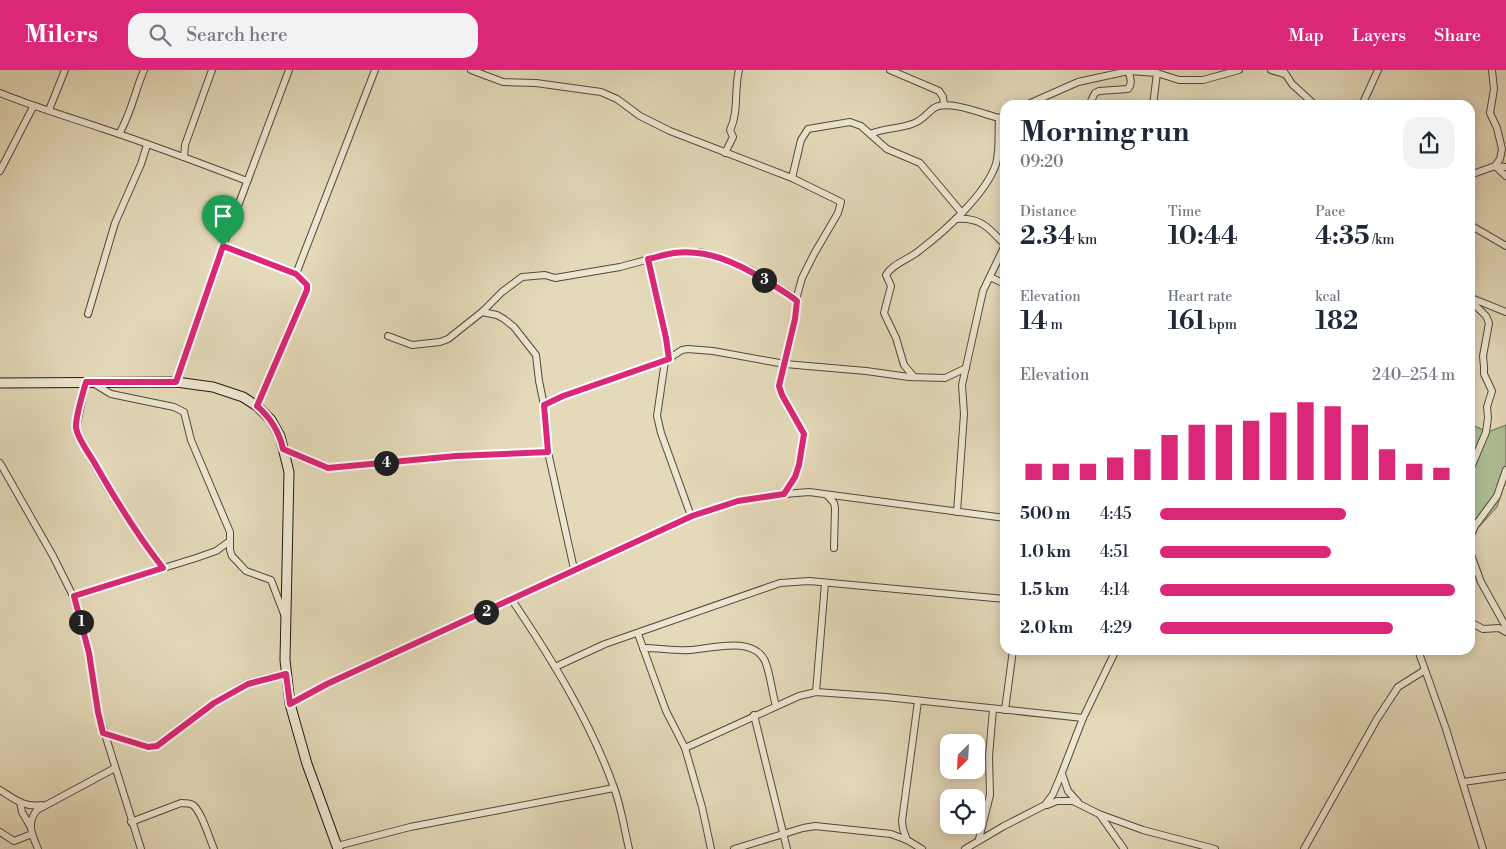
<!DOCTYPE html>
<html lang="en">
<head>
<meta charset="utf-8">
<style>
  :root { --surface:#fff; --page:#f2f2f3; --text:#1f2937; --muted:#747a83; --accent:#db2777 }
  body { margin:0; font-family:"Libre Bodoni",serif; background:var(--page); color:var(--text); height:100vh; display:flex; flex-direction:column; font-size:19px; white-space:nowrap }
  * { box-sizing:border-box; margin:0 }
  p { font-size:16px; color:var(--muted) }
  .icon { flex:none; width:28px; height:28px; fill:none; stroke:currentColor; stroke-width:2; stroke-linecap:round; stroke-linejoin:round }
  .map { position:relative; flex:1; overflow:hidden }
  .details { position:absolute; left:1000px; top:30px; width:475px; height:555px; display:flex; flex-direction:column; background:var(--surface); border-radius:15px; box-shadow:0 2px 12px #0003 }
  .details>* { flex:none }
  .needle { width:32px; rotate:204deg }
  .fabs { position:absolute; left:940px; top:664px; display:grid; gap:10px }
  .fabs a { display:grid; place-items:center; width:45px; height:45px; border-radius:10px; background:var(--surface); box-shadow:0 2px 12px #0003; font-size:25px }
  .pin { position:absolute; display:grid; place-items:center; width:42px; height:42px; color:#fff; margin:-51px -21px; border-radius:50% 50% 50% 0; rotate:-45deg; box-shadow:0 0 5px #0007 }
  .pin .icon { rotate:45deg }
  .km { position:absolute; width:25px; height:25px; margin:-12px; border-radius:50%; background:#222; color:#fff; font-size:14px; line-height:25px; text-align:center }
  .round { display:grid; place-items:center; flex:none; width:52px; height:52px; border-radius:15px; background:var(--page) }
  .summary { display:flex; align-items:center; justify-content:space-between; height:85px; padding:0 20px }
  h1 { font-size:28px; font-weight:800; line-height:38px }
  .metrics { display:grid; grid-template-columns:repeat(3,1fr); gap:8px; height:85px; padding:5px 20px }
  .metrics div { display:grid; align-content:center }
  .metrics b { font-size:25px; font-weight:800 }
  .metrics small { font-size:14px; font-weight:400 }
  .metrics p { font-size:14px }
  .chart { height:140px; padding:10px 20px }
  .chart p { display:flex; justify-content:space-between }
  .chart svg { width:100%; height:90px; margin-top:5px; stroke:var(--accent); stroke-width:6 }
  ul { padding:0 20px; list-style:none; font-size:16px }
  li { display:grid; grid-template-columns:80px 60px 1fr; align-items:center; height:38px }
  li i { height:12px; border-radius:6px; background:var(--accent) }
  header { display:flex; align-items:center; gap:30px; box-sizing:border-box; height:70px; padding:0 25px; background:var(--accent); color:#fff }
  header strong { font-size:24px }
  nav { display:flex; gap:28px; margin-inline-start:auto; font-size:18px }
  .search { width:350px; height:45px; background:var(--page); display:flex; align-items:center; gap:12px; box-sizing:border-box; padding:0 18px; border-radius:15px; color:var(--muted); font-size:19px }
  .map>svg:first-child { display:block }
  .green { fill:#aec094; stroke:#686c52 }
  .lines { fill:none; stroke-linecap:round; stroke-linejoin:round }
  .street-casing { stroke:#52493a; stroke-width:8 }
  .secondary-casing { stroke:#22190f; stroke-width:11 }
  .street { stroke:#ede6d2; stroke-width:6 }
  .secondary { stroke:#ede6d2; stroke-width:9 }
  .route-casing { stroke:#fff; stroke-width:10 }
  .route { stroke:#db2777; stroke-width:6 }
</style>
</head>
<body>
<header>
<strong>Milers</strong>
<div class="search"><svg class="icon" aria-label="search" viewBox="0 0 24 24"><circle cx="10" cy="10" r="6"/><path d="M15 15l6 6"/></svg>Search here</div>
<nav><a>Map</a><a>Layers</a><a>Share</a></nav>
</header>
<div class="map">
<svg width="1506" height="779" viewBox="0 0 1506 779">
  <rect width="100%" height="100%" fill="#e4d9b9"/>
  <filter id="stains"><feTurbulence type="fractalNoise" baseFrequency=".004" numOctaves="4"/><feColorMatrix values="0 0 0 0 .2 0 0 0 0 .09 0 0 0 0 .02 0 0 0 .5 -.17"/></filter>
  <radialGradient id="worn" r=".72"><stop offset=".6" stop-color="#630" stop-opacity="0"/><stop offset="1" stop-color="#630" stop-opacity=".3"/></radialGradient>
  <polygon class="green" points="1470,354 1488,362 1506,355 1506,409 1497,437 1478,458 1471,459"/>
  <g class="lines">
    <g class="street-casing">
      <g id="street">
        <polyline points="471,0 503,12 536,13 601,22 617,29 640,46 670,61 792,108 841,132 838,143 814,184 802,208 797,226 795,249 785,294 780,308 779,316 782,325 804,364 799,395 795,407 785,424"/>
        <polyline points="890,0 939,21 943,27 944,35"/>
        <polyline points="1271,0 1284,4"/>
        <polyline points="1283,0 1292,14 1315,35"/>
        <polyline points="1492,0 1494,19 1490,43 1497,58 1502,79 1500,89 1495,96 1506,106"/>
        <path d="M0,23C34,37 69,47 104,59C152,75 200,93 247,111"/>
        <polyline points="1026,35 1078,12 1119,3 1129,1 1157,3 1179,10 1203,10 1239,0"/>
        <path d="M1089,35L1095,23L1099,21L1128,19C1133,13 1130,7 1128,0"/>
        <polyline points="1153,35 1157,3"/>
        <polyline points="1362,35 1378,0"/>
        <polyline points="49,40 65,0"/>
        <path d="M119,64C131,44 135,21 144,0"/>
        <path d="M870,64C884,58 898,59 912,54C922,51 926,44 934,38C948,29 983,44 999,48"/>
        <path d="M725,83L733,67L730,60C739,42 734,19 739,0"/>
        <polyline points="184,87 185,75 212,0"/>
        <polyline points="0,101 33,37"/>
        <polyline points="1470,105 1495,96 1506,97"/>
        <polyline points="792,108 801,70 808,59 850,52 861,56 887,79 920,93 962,143"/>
        <path d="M956,149C981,147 989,158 1005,175L983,221L962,315L964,344L957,442"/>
        <polyline points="1470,155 1506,176"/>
        <polyline points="223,176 296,204 308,216 257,336"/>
        <polyline points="648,189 666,268 669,289"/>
        <polyline points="296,204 375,0"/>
        <polyline points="990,207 1005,214"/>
        <polyline points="1471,228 1506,242"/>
        <polyline points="482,242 502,222 522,207 545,205 555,208 620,197 672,183 699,182 711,185 750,200 789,224 797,231"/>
        <polyline points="88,244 115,153 141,94 147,75"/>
        <polyline points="388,266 412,275 440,272 448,269 482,242 497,245 504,249 514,257 536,285 539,311 544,335 548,382 574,499"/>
        <polyline points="665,291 657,346 661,363 691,446"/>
        <path d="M914,307L904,295L896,268L884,243L891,216L886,205C893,193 910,189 920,180C945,161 986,124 996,94C1000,79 998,63 999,48L1005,45"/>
        <path d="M86,312L76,358C98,408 130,455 163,498"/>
        <polyline points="176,312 223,176 289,0"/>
        <polyline points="93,313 111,324 174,337 184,342 191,370 230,462 230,480 232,486 246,501 271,510 284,544"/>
        <polyline points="544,335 563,326 665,291 682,280 688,279 713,281 785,294 866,301 909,307 945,308 966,298"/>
        <polyline points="283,379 328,398 456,386 548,382"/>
        <polyline points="0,393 53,486 73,526 89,583 98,642 141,779"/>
        <polyline points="1470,400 1486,362 1488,348 1487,337 1492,321 1484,304 1484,297 1483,286 1489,253 1486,246 1476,236 1473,229"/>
        <polyline points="827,425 834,433 835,438 834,478"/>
        <polyline points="1470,467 1475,456 1497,426 1506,400"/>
        <polyline points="1470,482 1481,512 1506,557"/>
        <polyline points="73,526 196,488 216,481 230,471"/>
        <path d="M512,530C551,588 589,649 613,715C621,735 624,758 629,779"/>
        <polyline points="1470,552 1483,559 1499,558 1506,562"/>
        <polyline points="638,564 666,641 685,678 702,737 711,779"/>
        <path d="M643,578C659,578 675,581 690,580C710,579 753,565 765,591C770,602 772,623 776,636"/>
        <polyline points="1418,580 1446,659 1483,779"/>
        <polyline points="555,597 605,574 780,513 809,511 1005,529"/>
        <polyline points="816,622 825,513"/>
        <polyline points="290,634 327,614 691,446 738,431 785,424 809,422 1005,448"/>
        <polyline points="1005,640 1013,580"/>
        <polyline points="754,645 787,779"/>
        <polyline points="103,663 148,677 157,676 214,633 248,613 287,603"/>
        <polyline points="685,678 799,626 816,622 886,627 1083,648"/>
        <polyline points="1062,704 1068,721 1078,732"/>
        <polyline points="1463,712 1506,706"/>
        <path d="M0,720C14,729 25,738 42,735"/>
        <polyline points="20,732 22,742 30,756"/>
        <polyline points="1047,735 1057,731 1073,731 1099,744 1143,760 1215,779"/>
        <polyline points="1100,745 1124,779"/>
        <path d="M131,752L181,733C185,733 189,733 193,735C202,742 209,768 214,779"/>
        <polyline points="0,762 14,771 32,764"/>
        <polyline points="979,769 990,725 989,686 993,639"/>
        <polyline points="907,770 903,759 902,751 918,631"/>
        <polyline points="337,776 410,757 614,718"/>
        <path d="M38,779C32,765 26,753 37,740L115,698"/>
        <polyline points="734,779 803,758 815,756 891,764 907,770 922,779"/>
        <polyline points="965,779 1004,756 1045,735 1053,724 1061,705 1083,648 1116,580"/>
        <polyline points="1304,779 1377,649 1398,617 1425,600"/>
      </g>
    </g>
    <g class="secondary-casing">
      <polyline id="secondary" points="0,313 176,312 213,317 243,327 257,336 271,350 280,366 289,402 285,590 290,634 307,694 338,779"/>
    </g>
    <use href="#street" class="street"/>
    <use href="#secondary" class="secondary"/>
  </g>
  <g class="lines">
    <g class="route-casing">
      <path id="route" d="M223,176L296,204L307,215V220L257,336C271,348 279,361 283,379L328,398L456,386L548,382L544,335L563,326L669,289L666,268L648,189C657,187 666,184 674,183C708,179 737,193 765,210C776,217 787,223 797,231L795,249L779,316L782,325L804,364L799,395L795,407L784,424L738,431L692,446L327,614L290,634L286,604L248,614L214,633L157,676L148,677L103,663L98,642L89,583L74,526L163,498C137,465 115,429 94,392C88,382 78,369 76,358C75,348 83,323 86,312H176Z"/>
    </g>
    <use href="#route" class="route"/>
  </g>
  <rect width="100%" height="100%" filter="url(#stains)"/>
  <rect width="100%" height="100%" fill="url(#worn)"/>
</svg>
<div class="fabs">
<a><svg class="needle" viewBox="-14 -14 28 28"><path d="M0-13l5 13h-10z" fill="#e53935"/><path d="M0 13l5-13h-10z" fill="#747a83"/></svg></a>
<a><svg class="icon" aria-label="locate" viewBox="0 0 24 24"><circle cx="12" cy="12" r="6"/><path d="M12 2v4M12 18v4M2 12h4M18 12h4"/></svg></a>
</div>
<div class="pin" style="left:223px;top:176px;background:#1e9e55"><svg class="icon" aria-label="arrive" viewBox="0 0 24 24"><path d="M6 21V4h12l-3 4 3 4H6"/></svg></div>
<b class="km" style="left:81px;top:552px">1</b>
<b class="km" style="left:486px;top:542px">2</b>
<b class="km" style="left:764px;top:210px">3</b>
<b class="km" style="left:386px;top:393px">4</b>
<section class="details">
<div class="summary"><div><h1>Morning run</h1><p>09:20</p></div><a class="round"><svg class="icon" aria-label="share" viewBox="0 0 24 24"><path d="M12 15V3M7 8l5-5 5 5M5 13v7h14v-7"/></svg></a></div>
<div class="metrics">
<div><p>Distance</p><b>2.34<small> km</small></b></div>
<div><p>Time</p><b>10:44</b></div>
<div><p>Pace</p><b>4:35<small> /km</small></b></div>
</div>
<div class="metrics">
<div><p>Elevation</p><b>14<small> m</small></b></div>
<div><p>Heart rate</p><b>161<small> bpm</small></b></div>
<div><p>kcal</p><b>182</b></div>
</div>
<div class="chart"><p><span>Elevation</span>240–254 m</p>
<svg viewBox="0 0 160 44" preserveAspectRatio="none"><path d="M5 44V36M15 44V36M25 44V36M35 44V33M45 44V29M55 44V22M65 44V17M75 44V17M85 44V15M95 44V11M105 44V6M115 44V8M125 44V17M135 44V29M145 44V36M155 44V38"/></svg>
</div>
<ul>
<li><b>500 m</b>4:45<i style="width:63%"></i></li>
<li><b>1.0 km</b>4:51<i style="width:58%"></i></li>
<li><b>1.5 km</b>4:14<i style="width:100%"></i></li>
<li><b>2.0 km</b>4:29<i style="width:79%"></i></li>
</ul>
</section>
</div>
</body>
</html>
